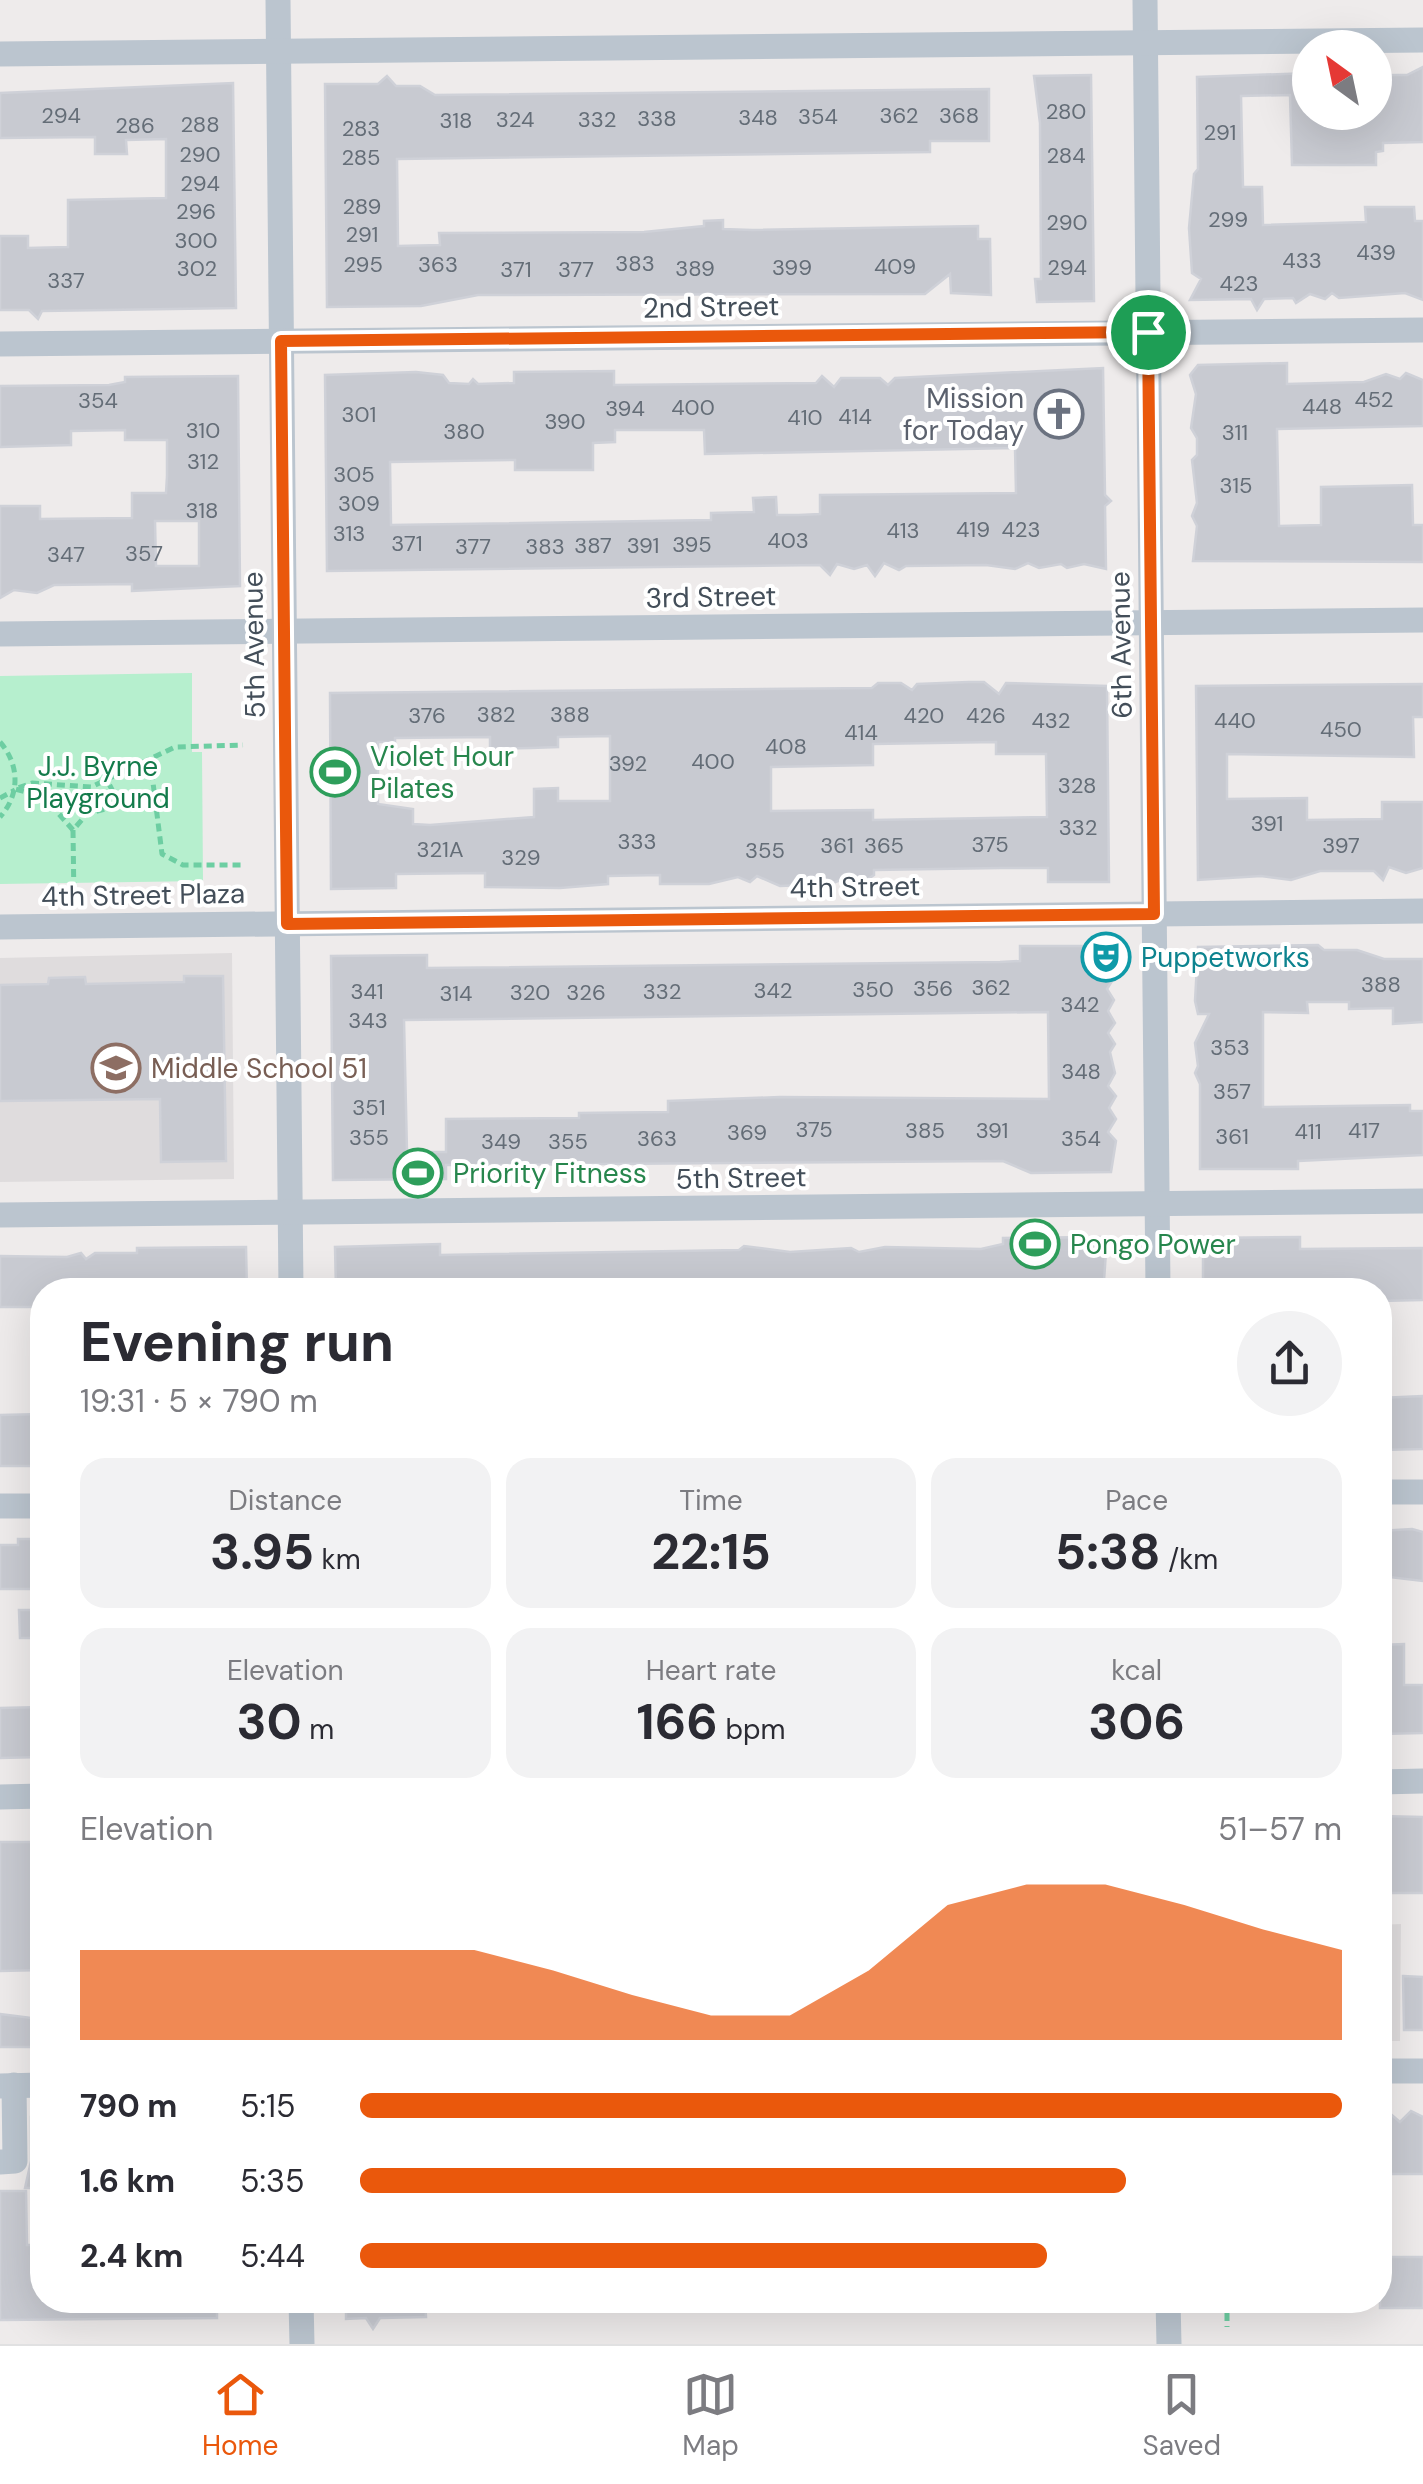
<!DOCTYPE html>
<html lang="en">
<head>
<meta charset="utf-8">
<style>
  :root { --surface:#fff; --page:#f2f2f3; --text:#2b2b33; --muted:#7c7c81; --line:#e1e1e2; --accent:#ea580c }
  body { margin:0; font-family:"DM Sans",sans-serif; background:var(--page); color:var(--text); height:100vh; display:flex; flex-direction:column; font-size:38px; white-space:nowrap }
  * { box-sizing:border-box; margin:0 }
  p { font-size:32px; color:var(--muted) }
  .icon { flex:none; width:55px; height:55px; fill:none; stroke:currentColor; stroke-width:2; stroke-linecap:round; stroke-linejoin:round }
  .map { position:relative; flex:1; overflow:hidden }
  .drawer { position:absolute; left:30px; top:1278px; width:1362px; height:1035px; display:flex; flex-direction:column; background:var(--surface); border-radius:40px; box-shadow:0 10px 40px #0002 }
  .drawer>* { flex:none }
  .needle { width:65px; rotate:327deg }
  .fabs { position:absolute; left:1292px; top:30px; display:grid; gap:20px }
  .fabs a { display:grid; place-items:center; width:100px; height:100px; border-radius:50%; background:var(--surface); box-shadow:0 10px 40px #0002; font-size:50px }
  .pin { position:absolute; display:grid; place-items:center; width:85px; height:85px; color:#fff; margin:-42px; border:5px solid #fff; border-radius:50%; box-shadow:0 2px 10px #0007 }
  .round { display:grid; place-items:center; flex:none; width:105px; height:105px; border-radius:52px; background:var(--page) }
  .head { display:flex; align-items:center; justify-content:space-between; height:170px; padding:0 50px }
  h1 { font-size:55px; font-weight:700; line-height:75px }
  .figures { display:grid; grid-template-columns:repeat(3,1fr); gap:15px; height:170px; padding:10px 50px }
  .figures div { display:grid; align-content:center; border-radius:25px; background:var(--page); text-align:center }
  .figures b { font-size:50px; font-weight:700 }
  .figures small { font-size:28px; font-weight:400 }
  .figures p { font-size:28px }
  .chart { height:280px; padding:20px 50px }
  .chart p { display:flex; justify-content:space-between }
  .chart svg { width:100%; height:180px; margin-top:10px; fill:var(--accent); opacity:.7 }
  ul { padding:0 50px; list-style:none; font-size:32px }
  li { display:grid; grid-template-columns:160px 120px 1fr; align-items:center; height:75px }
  li i { height:25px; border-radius:12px; background:var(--accent) }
  .tab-bar { display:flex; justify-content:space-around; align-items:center; height:140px; border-top:2px solid var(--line); background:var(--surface); font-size:28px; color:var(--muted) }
  .tab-bar a { display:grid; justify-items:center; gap:5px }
  .tab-bar .on { color:var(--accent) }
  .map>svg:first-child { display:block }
  .education { fill:#dfdcdd }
  .green { fill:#b6efce }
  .building { fill:#c8cad1; stroke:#cfd1d8; stroke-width:2.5; fill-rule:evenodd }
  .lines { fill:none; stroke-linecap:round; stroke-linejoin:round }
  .path { stroke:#6dcea2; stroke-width:5; stroke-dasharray:8 5; stroke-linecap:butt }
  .minor { stroke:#bbc5cf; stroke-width:25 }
  .route-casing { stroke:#fff; stroke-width:20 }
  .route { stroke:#ea580c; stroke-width:12 }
  .labels { text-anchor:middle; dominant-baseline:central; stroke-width:8; stroke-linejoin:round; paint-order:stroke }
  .number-label { font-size:22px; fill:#646d77 }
  .street-label { font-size:28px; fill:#434e59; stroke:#fff }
  .worship-label { font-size:28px; fill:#5b616d; stroke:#fff; text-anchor:end }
  .leisure-label { font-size:28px; fill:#27864d; stroke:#fff; text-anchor:start }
  .park-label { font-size:28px; fill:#137b4b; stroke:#fff }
  .culture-label { font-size:28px; fill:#0d838f; stroke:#fff; text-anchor:start }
  .education-label { font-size:28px; fill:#785e54; stroke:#fff; text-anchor:start }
</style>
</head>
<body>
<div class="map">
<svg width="1423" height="2344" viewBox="0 0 1423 2344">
  <rect width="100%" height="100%" fill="#eeebeb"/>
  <g class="education">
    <polygon points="232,953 234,1179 0,1182 0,958"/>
    <polygon points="1401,1924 1400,2041 1380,2041 1380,1925"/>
  </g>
  <polygon class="green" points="192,673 192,752 202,752 203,881 0,884 0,676"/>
  <g class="building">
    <polygon points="1423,67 1423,142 1383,143 1383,151 1376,152 1376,165 1292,165 1290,95 1241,96 1243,187 1262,187 1263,225 1366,222 1365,207 1414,207 1415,221 1423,221 1423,300 1405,293 1339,298 1332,293 1325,299 1310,294 1296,303 1293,298 1264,299 1257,310 1251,299 1190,300 1201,279 1192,273 1189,228 1194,174 1198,169 1197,77 1310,73 1310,112 1375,112 1375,75 1407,75"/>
    <polygon points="1091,75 1094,301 1037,302 1035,279 1041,279 1040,123 1034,76"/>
    <polygon points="387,76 396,86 420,86 435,95 989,89 989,141 930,141 930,152 397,159 398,246 440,245 439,233 644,232 704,226 704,221 723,220 723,229 752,230 978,226 978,239 990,239 991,295 951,293 950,274 925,294 478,295 421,306 327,307 325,84 378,84"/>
    <polygon points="233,83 236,308 42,311 38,319 29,310 0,310 0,236 28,236 28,248 68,247 68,200 166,198 166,139 126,140 127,154 95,154 95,137 0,138 0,93"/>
    <polygon points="1287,363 1287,384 1364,382 1386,374 1400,379 1406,373 1423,380 1423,426 1277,429 1279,526 1321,525 1321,487 1412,485 1413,525 1423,525 1423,562 1193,561 1197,526 1192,516 1197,503 1192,460 1197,455 1197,438 1191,428 1196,394 1190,375 1198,365"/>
    <path d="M1103,368L1105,495L1111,501L1105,506L1106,569L1084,564L1067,568L1061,564L1039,568L1028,563L1015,569L986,565L906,566L899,570L884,563L875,576L867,565L854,569L837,564L830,575L820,565L327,571L325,375L416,372L443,375L449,383L469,384L473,379L478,384L514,383V372L614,371V385L816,383L822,376L834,387L841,378H880L888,385L895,378ZM615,430H704L705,454L1015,448L1016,493L820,495V514L799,515H777L776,497L753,498L754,512L711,513V520L391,525L390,462L515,460V470H593V443L615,442Z"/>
    <path d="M238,376L240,586L132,591V584L54,585L37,593L14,590L0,598V506H40V519L132,518V493H166L167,476V440H125V430L71,431V445L0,447V386L109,385L125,382V377ZM155,521H199V566H156Z"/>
    <path d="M969,682H984L999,694L1006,683L1107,686L1109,882H1048V868H1000L874,870V875L862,883H852L848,877L828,885L819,877L813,885L808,881L804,885L780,886L757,876L750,882L738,877L709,884H660V875L608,876V884L560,888L485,887V873L396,874V888L331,889L330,693L872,688L878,683H901L912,690L917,684ZM610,736V801H558V788L534,789V817L430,825L413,824V809L378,804V742H395V738L490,737V749L531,748L558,747V737ZM996,742V754H1046L1047,817L873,820V810L771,811V767L873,765V744Z"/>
    <polygon points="1423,684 1423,717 1413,717 1414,757 1227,754 1227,799 1307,798 1307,820 1382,819 1382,802 1423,802 1423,868 1406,873 1389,867 1383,880 1374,871 1320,871 1291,880 1261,876 1198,880 1196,686"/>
    <polygon points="1318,945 1324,950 1357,950 1384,959 1423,959 1423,1022 1393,1024 1393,1008 1349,1009 1349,1002 1307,1002 1308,1013 1263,1012 1263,1107 1410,1105 1410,1111 1423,1111 1423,1155 1298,1161 1298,1169 1200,1169 1200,1084 1195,1073 1198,1066 1195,1043 1209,1014 1198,1014 1195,1001 1198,947"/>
    <path d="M1020,946H1110L1114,978L1107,989L1114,1000L1108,1011L1115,1023L1108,1033L1115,1044L1110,1052L1115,1073L1108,1086L1116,1096L1109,1108L1116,1119L1108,1132L1116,1141L1111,1172L1031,1173L1003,1161L467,1165H446V1179L333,1180L331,956L427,955V968L1000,962L1020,961ZM1048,1012L1049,1099L780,1097L668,1101V1112L579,1113V1118L446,1119V1152H407L404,1020Z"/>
    <polygon points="184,976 223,976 226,1161 161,1162 160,1099 0,1101 0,985 48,984 49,978 85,977 86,984 184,982"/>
    <polygon points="1107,1237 1104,1281 1112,1290 336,1290 335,1247 440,1244 440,1255 739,1250 744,1246 790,1252 851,1248 859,1252 885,1247 981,1249 1003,1244 1003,1238"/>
    <polygon points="1300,1237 1300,1249 1423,1248 1423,1300 1380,1301 1380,1290 1203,1290 1203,1238"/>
    <polygon points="246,1247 247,1290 42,1290 42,1307 0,1307 0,1256 67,1257 81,1253 86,1259 95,1253 137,1253 137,1248"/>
    <polygon points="1423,1396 1423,1449 1380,1450 1380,1398"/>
    <polygon points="42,1414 42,1466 0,1466 0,1415"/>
    <polygon points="1412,1529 1423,1532 1423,1581 1380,1576 1380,1531"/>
    <polygon points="18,1539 42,1539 42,1567 34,1567 34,1589 0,1589 0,1545 18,1545"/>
    <polygon points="19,1610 42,1610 42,1638 20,1638"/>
    <polygon points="1404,1644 1404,1685 1423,1685 1423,1733 1380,1734 1380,1645"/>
    <polygon points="42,1707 42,1757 0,1758 0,1708"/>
    <polygon points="1380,1816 1423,1817 1423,1893 1380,1893"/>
    <polygon points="0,1842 42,1842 42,1970 0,1971"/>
    <polygon points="1403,1976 1423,1977 1423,2030 1404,2030"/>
    <polygon points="0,2014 40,2019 40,2047 0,2047"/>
    <polygon points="1380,2105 1400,2122 1411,2111 1423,2117 1423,2174 1380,2174"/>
    <polygon points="31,2117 42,2117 42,2188 25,2188 31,2161"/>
    <polygon points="0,2191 26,2191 27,2245 42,2245 42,2300 217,2300 217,2318 0,2320"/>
    <rect x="1380" y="2257" width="43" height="51"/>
    <polygon points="346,2300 425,2300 426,2317 380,2318 373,2329 366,2318 346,2319"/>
  </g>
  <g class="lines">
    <g class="path">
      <path d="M0,742C20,765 20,795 0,817"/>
      <polyline points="150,759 162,854 183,865 242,865"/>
      <polyline points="0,798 15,790"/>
      <polyline points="120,805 154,803"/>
      <polyline points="73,830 44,797 15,789 32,783 91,787 175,747 243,745"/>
      <polyline points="74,903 73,830 87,814 120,805 95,757"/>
      <polyline points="1227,2300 1227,2327"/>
    </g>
    <g class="minor">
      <polyline points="278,0 291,1290"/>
      <polyline points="1145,0 1158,1290"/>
      <polyline points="0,54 1423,40"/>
      <polyline points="0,344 1423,330"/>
      <polyline points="0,634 1423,620"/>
      <polyline points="0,927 1423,911"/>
      <polyline points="0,1215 1423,1201"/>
      <polyline points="1380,1492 1423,1492"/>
      <polyline points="0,1506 42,1506"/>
      <polyline points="1380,1782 1423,1781"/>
      <polyline points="0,1797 42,1796"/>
      <polyline points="1380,2071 1423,2071"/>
      <polyline points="0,2086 42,2085"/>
      <polyline points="0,2162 15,2161 14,2085"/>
      <polyline points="301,2300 302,2344"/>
      <polyline points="1168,2300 1169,2344"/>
    </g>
  </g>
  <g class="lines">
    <g class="route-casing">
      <polygon id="route" points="1148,332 1154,914 287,924 281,341"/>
    </g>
    <use href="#route" class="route"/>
  </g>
  <defs>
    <g id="church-ring" transform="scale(2.5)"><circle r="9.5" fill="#fff" stroke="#6b7280" stroke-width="1.5"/><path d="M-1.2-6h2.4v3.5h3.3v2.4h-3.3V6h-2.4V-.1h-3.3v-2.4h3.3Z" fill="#6b7280"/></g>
    <g id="stadium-ring" transform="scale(2.5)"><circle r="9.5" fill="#fff" stroke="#2e9e5b" stroke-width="1.5"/><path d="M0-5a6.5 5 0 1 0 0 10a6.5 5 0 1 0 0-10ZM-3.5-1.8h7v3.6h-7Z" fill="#2e9e5b"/></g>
    <g id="theatre-ring" transform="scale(2.5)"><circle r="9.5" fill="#fff" stroke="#0f9aa8" stroke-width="1.5"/><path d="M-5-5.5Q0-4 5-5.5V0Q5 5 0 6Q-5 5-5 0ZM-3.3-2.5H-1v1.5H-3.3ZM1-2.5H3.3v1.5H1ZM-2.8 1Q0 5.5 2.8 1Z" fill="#0f9aa8"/></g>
    <g id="school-ring" transform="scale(2.5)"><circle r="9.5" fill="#fff" stroke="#8d6e63" stroke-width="1.5"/><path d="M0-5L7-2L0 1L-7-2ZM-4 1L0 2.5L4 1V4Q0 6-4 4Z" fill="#8d6e63"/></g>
  </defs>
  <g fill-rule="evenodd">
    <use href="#church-ring" x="1059" y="414"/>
    <use href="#stadium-ring" x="335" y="772"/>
    <use href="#theatre-ring" x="1106" y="957"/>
    <use href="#school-ring" x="116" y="1068"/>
    <use href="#stadium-ring" x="418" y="1173"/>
    <use href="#stadium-ring" x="1035" y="1244"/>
  </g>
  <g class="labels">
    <g class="number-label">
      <text x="1066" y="111">280</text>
      <text x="61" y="115">294</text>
      <text x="899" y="115">362</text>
      <text x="959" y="115">368</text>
      <text x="818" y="116">354</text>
      <text x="758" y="117">348</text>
      <text x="657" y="118">338</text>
      <text x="515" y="119">324</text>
      <text x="597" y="119">332</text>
      <text x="456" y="120">318</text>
      <text x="200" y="124">288</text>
      <text x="135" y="125">286</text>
      <text x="361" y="128">283</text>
      <text x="1220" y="132">291</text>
      <text x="200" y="154">290</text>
      <text x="1066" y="155">284</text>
      <text x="361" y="157">285</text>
      <text x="200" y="183">294</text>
      <text x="362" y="206">289</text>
      <text x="196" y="211">296</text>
      <text x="1228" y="219">299</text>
      <text x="1067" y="222">290</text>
      <text x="362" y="234">291</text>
      <text x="196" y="240">300</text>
      <text x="1376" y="252">439</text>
      <text x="1302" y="260">433</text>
      <text x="635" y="263">383</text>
      <text x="363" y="264">295</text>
      <text x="438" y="264">363</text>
      <text x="895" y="266">409</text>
      <text x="792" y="267">399</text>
      <text x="1067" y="267">294</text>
      <text x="197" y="268">302</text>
      <text x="695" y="268">389</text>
      <text x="516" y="269">371</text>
      <text x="576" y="269">377</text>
      <text x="66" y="280">337</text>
      <text x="1239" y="283">423</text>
      <text x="1374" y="399">452</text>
      <text x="98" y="400">354</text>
      <text x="1322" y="406">448</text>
      <text x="693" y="407">400</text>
      <text x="625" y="408">394</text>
      <text x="359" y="414">301</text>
      <text x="855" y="416">414</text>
      <text x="805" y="417">410</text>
      <text x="565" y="421">390</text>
      <text x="203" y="430">310</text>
      <text x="464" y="431">380</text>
      <text x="1235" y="432">311</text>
      <text x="203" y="461">312</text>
      <text x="354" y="474">305</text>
      <text x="1236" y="485">315</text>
      <text x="359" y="503">309</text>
      <text x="202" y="510">318</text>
      <text x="973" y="529">419</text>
      <text x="1021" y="529">423</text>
      <text x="903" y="530">413</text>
      <text x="349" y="533">313</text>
      <text x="788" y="540">403</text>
      <text x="407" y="543">371</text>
      <text x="692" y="544">395</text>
      <text x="593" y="545">387</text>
      <text x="643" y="545">391</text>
      <text x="473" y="546">377</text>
      <text x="545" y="546">383</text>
      <text x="144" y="553">357</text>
      <text x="66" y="554">347</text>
      <text x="496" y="714">382</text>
      <text x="570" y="714">388</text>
      <text x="427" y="715">376</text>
      <text x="924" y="715">420</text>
      <text x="986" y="715">426</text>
      <text x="1051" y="720">432</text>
      <text x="1235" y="720">440</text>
      <text x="1341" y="729">450</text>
      <text x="861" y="732">414</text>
      <text x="786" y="746">408</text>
      <text x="713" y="761">400</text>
      <text x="628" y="763">392</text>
      <text x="1077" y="785">328</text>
      <text x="1267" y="823">391</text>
      <text x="1078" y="827">332</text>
      <text x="637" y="841">333</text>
      <text x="990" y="844">375</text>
      <text x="837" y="845">361</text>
      <text x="884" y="845">365</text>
      <text x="1341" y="845">397</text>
      <text x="440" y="849">321A</text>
      <text x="765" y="850">355</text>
      <text x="521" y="857">329</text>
      <text x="1381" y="984">388</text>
      <text x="991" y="987">362</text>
      <text x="933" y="988">356</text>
      <text x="873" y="989">350</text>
      <text x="773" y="990">342</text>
      <text x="367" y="991">341</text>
      <text x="662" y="991">332</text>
      <text x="530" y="992">320</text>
      <text x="586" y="992">326</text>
      <text x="456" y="993">314</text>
      <text x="1080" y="1004">342</text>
      <text x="368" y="1020">343</text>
      <text x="1230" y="1047">353</text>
      <text x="1081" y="1071">348</text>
      <text x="1232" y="1091">357</text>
      <text x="369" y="1107">351</text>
      <text x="814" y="1129">375</text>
      <text x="925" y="1130">385</text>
      <text x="992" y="1130">391</text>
      <text x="1364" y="1130">417</text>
      <text x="1308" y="1131">411</text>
      <text x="747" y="1132">369</text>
      <text x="1232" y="1136">361</text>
      <text x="369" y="1137">355</text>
      <text x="657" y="1138">363</text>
      <text x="1081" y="1138">354</text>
      <text x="501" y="1141">349</text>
      <text x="568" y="1141">355</text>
    </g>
    <g class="street-label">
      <text transform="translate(711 307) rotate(-1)">2nd Street</text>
      <text transform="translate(711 597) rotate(-1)">3rd Street</text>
      <text transform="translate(254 645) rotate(-91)">5th Avenue</text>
      <text transform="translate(1121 645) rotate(-91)">6th Avenue</text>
      <text transform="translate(855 887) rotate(-1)">4th Street</text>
      <text transform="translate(143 895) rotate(-1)">4th Street Plaza</text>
      <text transform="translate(741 1178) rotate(-1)">5th Street</text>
    </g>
    <g class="worship-label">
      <text x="1024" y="398">Mission<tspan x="1024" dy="32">for Today</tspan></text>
    </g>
    <g class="leisure-label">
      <text x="370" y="756">Violet Hour<tspan x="370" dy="32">Pilates</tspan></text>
      <text x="453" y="1173">Priority Fitness</text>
      <text x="1070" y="1244">Pongo Power</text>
    </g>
    <g class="park-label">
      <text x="98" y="766">J.J. Byrne<tspan x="98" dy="32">Playground</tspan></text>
    </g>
    <g class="culture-label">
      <text x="1141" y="957">Puppetworks</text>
    </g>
    <g class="education-label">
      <text x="151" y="1068">Middle School 51</text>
    </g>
  </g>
</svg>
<div class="fabs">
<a><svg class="needle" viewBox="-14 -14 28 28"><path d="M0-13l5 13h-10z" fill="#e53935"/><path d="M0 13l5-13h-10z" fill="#7c7c81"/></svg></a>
</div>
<div class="pin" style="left:1148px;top:332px;background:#1e9e55"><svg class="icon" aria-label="arrive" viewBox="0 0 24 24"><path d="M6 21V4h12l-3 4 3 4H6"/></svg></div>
<section class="drawer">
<div class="head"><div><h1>Evening run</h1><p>19:31 · 5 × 790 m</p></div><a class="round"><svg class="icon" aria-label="share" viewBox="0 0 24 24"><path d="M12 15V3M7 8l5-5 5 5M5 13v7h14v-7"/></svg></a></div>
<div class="figures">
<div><p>Distance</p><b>3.95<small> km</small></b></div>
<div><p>Time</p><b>22:15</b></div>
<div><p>Pace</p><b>5:38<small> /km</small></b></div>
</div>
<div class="figures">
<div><p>Elevation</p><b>30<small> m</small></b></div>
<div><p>Heart rate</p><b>166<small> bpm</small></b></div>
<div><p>kcal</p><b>306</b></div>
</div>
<div class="chart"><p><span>Elevation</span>51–57 m</p>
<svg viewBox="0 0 160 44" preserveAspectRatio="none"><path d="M0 44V22L10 22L20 22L30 22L40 22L50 22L60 27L70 33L80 38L90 38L100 27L110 11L120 6L130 6L140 11L150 17L160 22V44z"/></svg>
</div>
<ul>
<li><b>790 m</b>5:15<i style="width:100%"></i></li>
<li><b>1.6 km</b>5:35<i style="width:78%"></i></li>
<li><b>2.4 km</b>5:44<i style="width:70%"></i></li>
</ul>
</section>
</div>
<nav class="tab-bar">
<a class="on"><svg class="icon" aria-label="home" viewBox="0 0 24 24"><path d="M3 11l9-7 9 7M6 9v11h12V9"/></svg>Home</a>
<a><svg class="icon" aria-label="map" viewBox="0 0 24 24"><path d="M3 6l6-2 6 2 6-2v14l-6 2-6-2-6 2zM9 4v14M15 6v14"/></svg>Map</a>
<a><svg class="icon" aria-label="saved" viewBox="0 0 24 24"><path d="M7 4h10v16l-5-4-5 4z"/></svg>Saved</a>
</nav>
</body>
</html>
